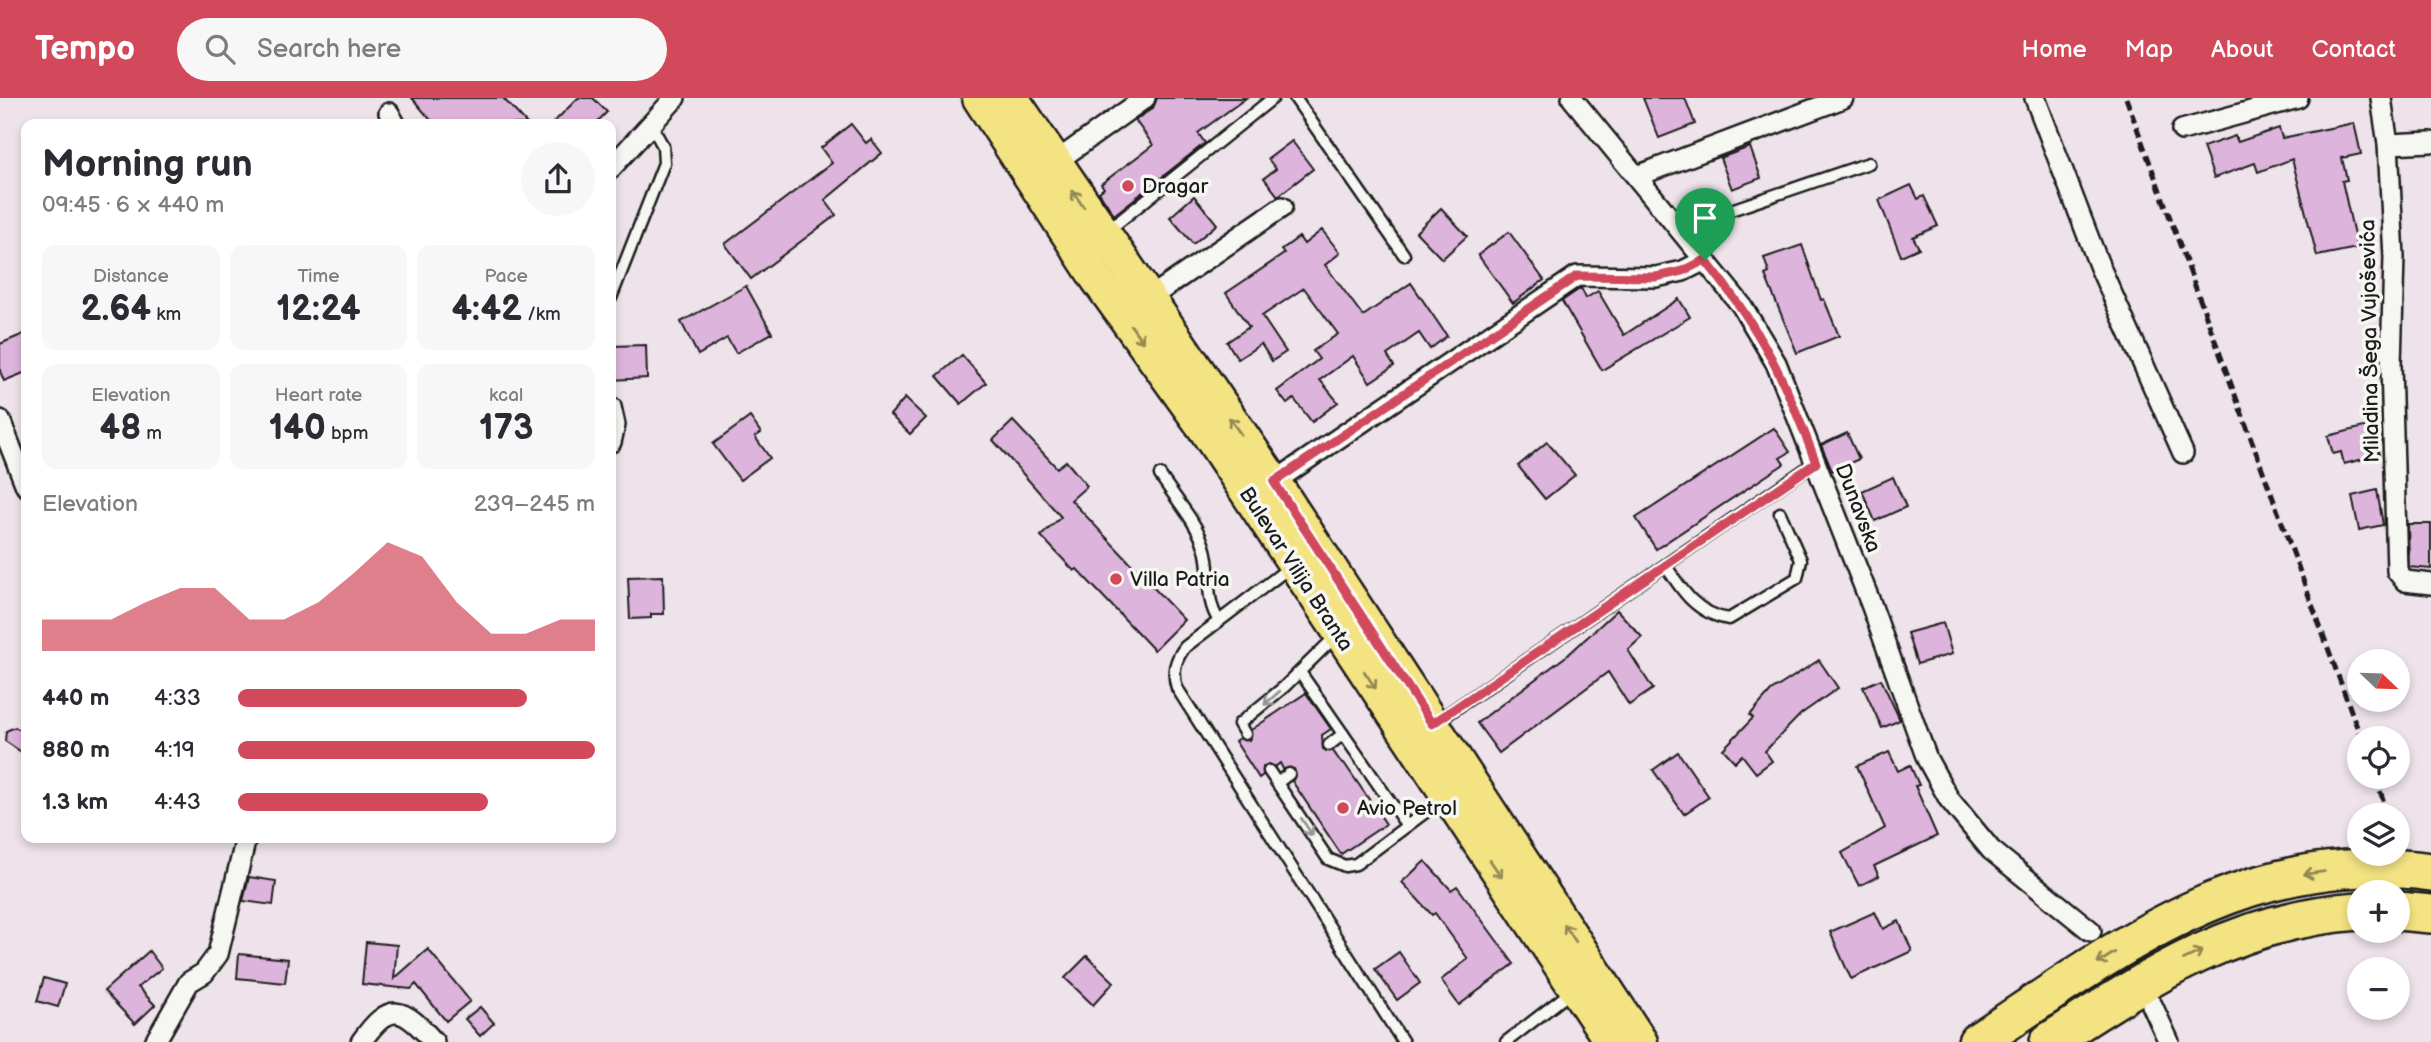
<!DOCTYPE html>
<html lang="en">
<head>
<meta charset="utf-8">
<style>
  :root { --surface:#fff; --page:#f7f7f7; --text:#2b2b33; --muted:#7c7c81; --accent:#d1495b }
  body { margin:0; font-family:"Balsamiq Sans",sans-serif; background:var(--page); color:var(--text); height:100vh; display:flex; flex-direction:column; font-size:26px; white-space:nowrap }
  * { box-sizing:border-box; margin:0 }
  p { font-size:23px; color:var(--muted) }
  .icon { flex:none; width:38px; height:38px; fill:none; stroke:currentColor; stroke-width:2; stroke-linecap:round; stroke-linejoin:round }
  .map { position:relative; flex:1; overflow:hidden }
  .sheet { position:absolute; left:21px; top:21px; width:595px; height:724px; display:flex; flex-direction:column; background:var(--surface); border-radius:14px; box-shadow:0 4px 10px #0003 }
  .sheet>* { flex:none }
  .needle { width:46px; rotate:113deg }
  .tools { position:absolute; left:2347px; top:551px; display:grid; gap:14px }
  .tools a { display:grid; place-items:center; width:63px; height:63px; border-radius:50%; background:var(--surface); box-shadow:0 4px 10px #0003; font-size:35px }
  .pin { position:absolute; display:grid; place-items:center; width:60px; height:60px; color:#fff; margin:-72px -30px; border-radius:50% 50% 50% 0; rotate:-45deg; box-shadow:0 0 7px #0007 }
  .pin .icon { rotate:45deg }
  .round { display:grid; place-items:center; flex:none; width:74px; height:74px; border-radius:37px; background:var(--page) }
  .headline { display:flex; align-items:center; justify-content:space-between; height:119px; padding:0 21px }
  h1 { font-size:38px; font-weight:700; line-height:52px }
  .figures { display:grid; grid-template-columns:repeat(3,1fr); gap:10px; height:119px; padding:7px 21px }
  .figures div { display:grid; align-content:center; border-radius:14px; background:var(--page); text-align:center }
  .figures b { font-size:35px; font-weight:700 }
  .figures small { font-size:19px; font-weight:400 }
  .figures p { font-size:19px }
  .chart { height:196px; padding:14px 21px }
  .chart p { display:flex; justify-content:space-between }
  .chart svg { width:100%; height:126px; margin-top:7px; fill:var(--accent); opacity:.7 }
  ul { padding:0 21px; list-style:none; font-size:23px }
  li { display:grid; grid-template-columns:112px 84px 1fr; align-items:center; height:52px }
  li i { height:18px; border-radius:9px; background:var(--accent) }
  header { display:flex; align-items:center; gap:42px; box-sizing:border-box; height:98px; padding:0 35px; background:var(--accent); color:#fff }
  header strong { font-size:33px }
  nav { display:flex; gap:38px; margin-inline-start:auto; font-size:24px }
  .search { width:490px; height:63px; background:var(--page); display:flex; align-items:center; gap:18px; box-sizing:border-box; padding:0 24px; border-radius:38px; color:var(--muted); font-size:26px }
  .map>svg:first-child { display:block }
  .building { fill:#ddb4db; stroke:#1c1c1c; stroke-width:2 }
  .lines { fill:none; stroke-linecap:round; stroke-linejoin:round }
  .lane-casing { stroke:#1c1c1c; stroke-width:15 }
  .street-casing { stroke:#1c1c1c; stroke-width:24 }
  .primary-casing { stroke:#1c1c1c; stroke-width:37 }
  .highway-casing { stroke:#1c1c1c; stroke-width:42 }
  .lane { stroke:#f6f6f2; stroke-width:10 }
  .street { stroke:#f6f6f2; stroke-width:19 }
  .primary { stroke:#f4e382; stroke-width:32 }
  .highway { stroke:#f4e382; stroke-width:37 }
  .rail { stroke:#1c1c1c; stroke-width:5; stroke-dasharray:10 5; stroke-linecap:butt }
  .oneway { stroke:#938954 }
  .oneway2 { stroke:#949492 }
  .route-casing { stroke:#fff; stroke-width:14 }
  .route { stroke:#d1495b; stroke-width:9 }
  .poi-dot { fill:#d1495b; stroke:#f6f6f2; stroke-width:2.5 }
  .labels { text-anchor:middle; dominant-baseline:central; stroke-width:7; stroke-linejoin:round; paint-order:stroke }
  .poi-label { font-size:21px; fill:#1c1c1c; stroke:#f6f6f2; text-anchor:start }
  .street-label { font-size:21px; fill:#1c1c1c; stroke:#f6f6f2 }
</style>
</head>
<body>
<header>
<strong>Tempo</strong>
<div class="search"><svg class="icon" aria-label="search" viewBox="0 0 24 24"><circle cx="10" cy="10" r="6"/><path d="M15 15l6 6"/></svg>Search here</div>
<nav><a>Home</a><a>Map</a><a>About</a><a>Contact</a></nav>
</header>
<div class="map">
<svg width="2431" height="944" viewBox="0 0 2431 944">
  <rect width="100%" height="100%" fill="#eee2eb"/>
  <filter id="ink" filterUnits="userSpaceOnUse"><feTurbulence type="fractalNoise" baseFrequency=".0143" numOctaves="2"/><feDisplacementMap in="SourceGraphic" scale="14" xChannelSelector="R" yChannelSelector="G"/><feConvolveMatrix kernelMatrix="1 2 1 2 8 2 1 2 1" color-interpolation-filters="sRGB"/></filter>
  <g filter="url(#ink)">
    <g class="building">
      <polygon points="412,0 503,0 527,26 434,26"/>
      <polygon points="578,0 593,0 607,14 595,26 552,26"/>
      <polygon points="1157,0 1246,0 1198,35 1205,45 1114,117 1099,94 1104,90 1101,86 1153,47 1135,22 1153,10"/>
      <polygon points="1643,0 1685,0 1695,26 1659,40"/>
      <polygon points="2354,25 2361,56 2342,60 2347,82 2342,83 2357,150 2317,158 2292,61 2258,74 2255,65 2214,80 2203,49 2235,38 2238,44 2279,30 2282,40"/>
      <polygon points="851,26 866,45 871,41 882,55 825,102 836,117 751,181 725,146 832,65 821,50"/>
      <polygon points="1292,43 1313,71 1278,98 1264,80 1276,71 1268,61"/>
      <polygon points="1750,49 1761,80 1732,91 1720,60"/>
      <polygon points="1911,87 1918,101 1924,98 1938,128 1913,139 1919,150 1901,158 1879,102"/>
      <polygon points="1194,98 1217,126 1193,146 1170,119"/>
      <polygon points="1441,110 1467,138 1442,161 1416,134"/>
      <polygon points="1322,132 1340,155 1325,167 1363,218 1411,185 1447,238 1430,251 1419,235 1387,257 1394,268 1370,284 1353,258 1320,282 1338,304 1312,324 1294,301 1287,306 1277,293 1319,261 1313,253 1338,236 1304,190 1262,218 1286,254 1272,263 1261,246 1238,261 1227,244 1249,229 1226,195 1284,156 1281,152 1299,139 1304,146"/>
      <polygon points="1509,134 1544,182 1513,205 1478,157"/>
      <polygon points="1802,147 1821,202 1824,201 1839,238 1797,255 1765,177 1769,175 1764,160"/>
      <polygon points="746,188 772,235 736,255 727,240 698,257 681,224"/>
      <polygon points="1581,190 1586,200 1598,193 1624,237 1679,201 1690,219 1602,272 1562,203"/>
      <polygon points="26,235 26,274 4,283 0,273 0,246"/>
      <polygon points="646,247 647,280 611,282 611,248"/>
      <polygon points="962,257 986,285 961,306 937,278"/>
      <polygon points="905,300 926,320 910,336 890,317"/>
      <polygon points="750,319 761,335 755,339 770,360 740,382 713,346"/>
      <polygon points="1013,323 1057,370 1066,363 1087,388 1071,402 1184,522 1154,552 1077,471 1074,473 1041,438 1061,419 993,342"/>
      <polygon points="2372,327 2379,357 2344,366 2341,354 2333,356 2328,338"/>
      <polygon points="1774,330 1790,354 1780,360 1784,366 1656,451 1636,420"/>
      <polygon points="1847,335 1859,361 1832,373 1821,347"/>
      <polygon points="1547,344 1575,377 1545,401 1518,368"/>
      <polygon points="1893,379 1906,409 1875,423 1862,393"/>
      <polygon points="2377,392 2383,427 2359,432 2352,398"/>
      <polygon points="2408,426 2431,426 2431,471 2409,469"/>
      <polygon points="663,478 664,516 651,516 651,520 630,521 628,479"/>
      <polygon points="1617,512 1642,539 1628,552 1653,591 1629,607 1608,574 1499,655 1477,625 1569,556"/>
      <polygon points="1943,525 1952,556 1917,566 1907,535"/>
      <polygon points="1819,562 1838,590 1801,616 1765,653 1772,663 1756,675 1742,657 1735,664 1723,651 1753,620 1750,617 1771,593"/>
      <polygon points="1881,581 1900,622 1882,630 1863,589"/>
      <polygon points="1306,595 1331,631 1322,637 1323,651 1333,653 1342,666 1344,665 1386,726 1341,756 1292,683 1296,678 1294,671 1283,671 1280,665 1275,669 1268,666 1263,669 1263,677 1259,680 1235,643 1239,640 1249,642 1251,632"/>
      <polygon points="15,629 24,634 23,655 5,643 6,633"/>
      <polygon points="1678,654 1709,699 1684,716 1653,672"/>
      <polygon points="1889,654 1898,673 1910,667 1919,687 1915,688 1937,738 1874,768 1879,778 1859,788 1842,755 1885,730 1857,668"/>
      <polygon points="1425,763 1451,792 1457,788 1514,866 1459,907 1441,882 1468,861 1435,815 1432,817 1402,784"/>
      <polygon points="249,779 276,783 273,807 243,803"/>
      <polygon points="1875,814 1883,831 1899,823 1912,853 1851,881 1830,834"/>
      <polygon points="366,844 397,847 394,881 428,851 470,903 446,923 416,886 411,891 362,886"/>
      <polygon points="149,853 162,870 138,889 155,907 135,926 104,893"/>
      <polygon points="1399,854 1420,885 1397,902 1375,871"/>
      <polygon points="239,856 288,861 285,885 237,880"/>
      <polygon points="1087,858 1114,884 1093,907 1065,880"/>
      <polygon points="44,880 65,886 58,909 37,903"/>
      <polygon points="480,909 494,925 480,938 465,921"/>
    </g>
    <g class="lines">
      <g class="lane-casing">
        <g id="lane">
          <polyline points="1295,0 1404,157"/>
          <polyline points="1678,130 1869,65"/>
          <polyline points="1106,134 1273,0"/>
          <polyline points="611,200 664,65 663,48 650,25"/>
          <path d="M1160,377C1174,399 1196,423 1204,448C1213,474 1203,499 1219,523"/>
          <path d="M1666,468C1682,493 1697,516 1729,521L1797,480L1801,462L1780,415"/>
          <path d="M1290,469L1185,549C1175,562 1172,574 1177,590L1403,944"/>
          <polyline points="1300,574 1407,728"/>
          <polyline points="1436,624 1816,364"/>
          <polyline points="1245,636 1239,626 1284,589 1336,538"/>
          <polyline points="1329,647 1343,636"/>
          <polyline points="1269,673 1328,761 1345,768 1356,766 1443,701"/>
          <polyline points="1277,685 1289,676"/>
          <polyline points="1506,944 1572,893"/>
        </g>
      </g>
      <g class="street-casing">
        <g id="street">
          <polyline points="1572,0 1742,208 1776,265 1871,506 1927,661 1949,701 1991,752 2091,833"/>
          <polyline points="2035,0 2099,167 2183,355"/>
          <polyline points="2381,0 2388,46 2394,159 2391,267 2397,473 2405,483 2431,486"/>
          <polyline points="389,15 395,26"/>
          <polyline points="2182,32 2298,0"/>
          <polyline points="2388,46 2431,44"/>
          <polyline points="1054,65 1145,0"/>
          <polyline points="611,70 675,0"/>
          <polyline points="1637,78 1843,0"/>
          <polyline points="1148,201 1282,109"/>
          <polyline points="611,309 615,327 611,344"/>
          <polyline points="0,322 26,388"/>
          <polyline points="1274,384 1577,178 1656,179 1683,173 1705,162"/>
          <polyline points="2152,907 2169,944"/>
          <polyline points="155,944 189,884 204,875 218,856 246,740"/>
          <path d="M361,944C390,903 402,908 434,944"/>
        </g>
      </g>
      <g class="primary-casing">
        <g id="primary">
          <polyline points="979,0 1097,181 1206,333 1611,944"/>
          <polyline points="1012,0 1274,384 1641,944"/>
        </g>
      </g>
      <g class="highway-casing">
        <g id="highway">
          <polyline points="2398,813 2431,816"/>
          <path d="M1977,944C2122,848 2246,749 2431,774"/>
          <path d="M2049,944C2149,879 2237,821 2359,813"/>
        </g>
      </g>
      <use href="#lane" class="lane"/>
      <use href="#street" class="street"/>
      <use href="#primary" class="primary"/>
      <use href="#highway" class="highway"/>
      <g class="rail">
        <polyline points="2126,0 2361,640"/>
        <polyline points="2375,679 2389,718"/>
      </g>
    </g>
    <defs><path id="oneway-shaft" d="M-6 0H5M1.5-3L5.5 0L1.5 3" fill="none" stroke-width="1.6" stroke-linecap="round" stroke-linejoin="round" transform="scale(1.75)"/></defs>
    <g class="oneway">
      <use href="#oneway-shaft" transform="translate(1078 101) rotate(-125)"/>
      <use href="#oneway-shaft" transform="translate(1137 236) rotate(55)"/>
      <use href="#oneway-shaft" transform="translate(1235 328) rotate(-125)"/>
      <use href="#oneway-shaft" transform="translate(1370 582) rotate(56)"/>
      <use href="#oneway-shaft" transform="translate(1496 771) rotate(56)"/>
      <use href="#oneway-shaft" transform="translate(2314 775) rotate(172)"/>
      <use href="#oneway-shaft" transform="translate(1570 835) rotate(-124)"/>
      <use href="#oneway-shaft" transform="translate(2193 857) rotate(-26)"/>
      <use href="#oneway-shaft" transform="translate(2106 860) rotate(147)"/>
    </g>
    <g class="oneway2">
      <use href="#oneway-shaft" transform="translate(1272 600) rotate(139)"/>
      <use href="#oneway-shaft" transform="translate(1307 729) rotate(57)"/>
    </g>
  </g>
  <g class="lines" filter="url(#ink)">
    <g class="route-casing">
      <path id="route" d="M1705,162C1762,232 1785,281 1816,365L1432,626L1274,384L1577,178L1656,179L1683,173Z"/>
    </g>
    <use href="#route" class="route"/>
  </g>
  <g class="poi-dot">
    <circle cx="1128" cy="88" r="7"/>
    <circle cx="1116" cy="481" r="7"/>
    <circle cx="1343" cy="710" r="7"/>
  </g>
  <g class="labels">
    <g class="poi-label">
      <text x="1142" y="88">Dragar</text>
      <text x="1130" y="481">Villa Patria</text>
      <text x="1357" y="710">Avio Petrol</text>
    </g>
    <g class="street-label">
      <text transform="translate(2370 243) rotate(-91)">Miladina Šega Vujoševića</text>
      <text transform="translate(1858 410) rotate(69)">Dunavska</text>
      <text transform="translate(1296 471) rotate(57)">Bulevar Vilija Branta</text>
    </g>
  </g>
</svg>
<div class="tools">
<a><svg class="needle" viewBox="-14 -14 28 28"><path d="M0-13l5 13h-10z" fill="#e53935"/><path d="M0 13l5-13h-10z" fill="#7c7c81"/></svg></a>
<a><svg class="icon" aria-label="locate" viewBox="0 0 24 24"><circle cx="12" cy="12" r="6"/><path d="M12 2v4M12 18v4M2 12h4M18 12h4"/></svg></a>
<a><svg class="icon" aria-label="layers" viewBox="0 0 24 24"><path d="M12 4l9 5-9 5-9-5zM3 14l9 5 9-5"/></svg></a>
<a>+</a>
<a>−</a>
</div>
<div class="pin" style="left:1705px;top:162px;background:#1e9e55"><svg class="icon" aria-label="arrive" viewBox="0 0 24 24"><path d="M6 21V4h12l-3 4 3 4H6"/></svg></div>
<section class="sheet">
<div class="headline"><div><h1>Morning run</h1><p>09:45 · 6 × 440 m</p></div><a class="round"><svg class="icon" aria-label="share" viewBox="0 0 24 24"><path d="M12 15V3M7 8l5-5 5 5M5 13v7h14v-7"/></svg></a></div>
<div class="figures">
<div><p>Distance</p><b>2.64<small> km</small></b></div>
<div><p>Time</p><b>12:24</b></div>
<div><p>Pace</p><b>4:42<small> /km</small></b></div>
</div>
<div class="figures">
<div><p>Elevation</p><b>48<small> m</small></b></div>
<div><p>Heart rate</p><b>140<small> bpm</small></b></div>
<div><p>kcal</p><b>173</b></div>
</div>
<div class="chart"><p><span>Elevation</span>239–245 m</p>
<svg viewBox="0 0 160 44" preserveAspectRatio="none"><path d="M0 44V33L10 33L20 33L30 27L40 22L50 22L60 33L70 33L80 27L90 17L100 6L110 11L120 27L130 38L140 38L150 33L160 33V44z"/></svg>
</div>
<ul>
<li><b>440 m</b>4:33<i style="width:81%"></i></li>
<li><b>880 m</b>4:19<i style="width:100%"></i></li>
<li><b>1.3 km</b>4:43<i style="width:70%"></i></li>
</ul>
</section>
</div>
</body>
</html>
